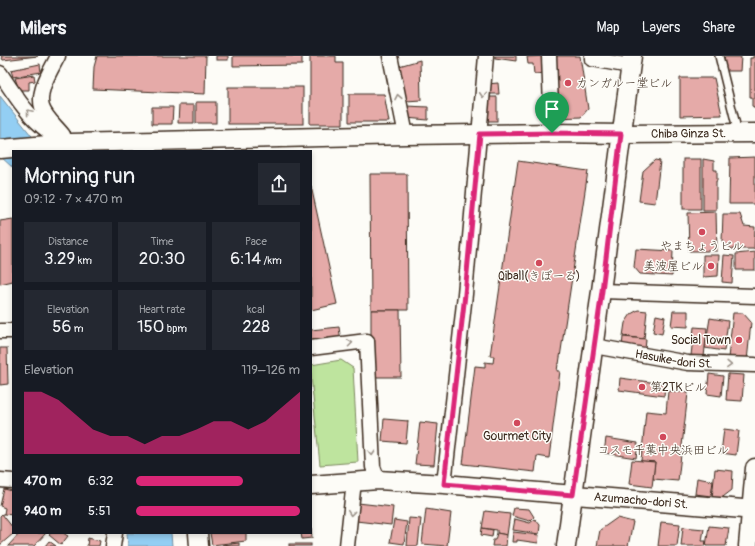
<!DOCTYPE html>
<html lang="en">
<head>
<meta charset="utf-8">
<style>
  :root { --surface:#171b24; --page:#242831; --text:#f1f3f6; --muted:#9ea1a6; --line:#363941; --accent:#db2777 }
  body { margin:0; font-family:Pangolin,"Klee One",sans-serif; background:var(--page); color:var(--text); height:100vh; display:flex; flex-direction:column; font-size:15px; white-space:nowrap }
  * { box-sizing:border-box; margin:0 }
  p { font-size:13px; color:var(--muted) }
  .icon { flex:none; width:22px; height:22px; fill:none; stroke:currentColor; stroke-width:2; stroke-linecap:round; stroke-linejoin:round }
  .map { position:relative; flex:1; overflow:hidden }
  .details { position:absolute; left:12px; top:94px; width:300px; height:384px; display:flex; flex-direction:column; background:var(--surface); border-radius:0px; box-shadow:0 2px 6px #0003 }
  .details>* { flex:none }
  .pin { position:absolute; display:grid; place-items:center; width:34px; height:34px; color:#fff; margin:-41px -17px; border-radius:50% 50% 50% 0; rotate:-45deg; box-shadow:0 0 4px #0007 }
  .pin .icon { rotate:45deg }
  .round { display:grid; place-items:center; flex:none; width:42px; height:42px; border-radius:0px; background:var(--page) }
  .headline { display:flex; align-items:center; justify-content:space-between; height:68px; padding:0 12px }
  h1 { font-size:22px; font-weight:600; line-height:30px }
  .metrics { display:grid; grid-template-columns:repeat(3,1fr); gap:6px; height:68px; padding:4px 12px }
  .metrics div { display:grid; align-content:center; border-radius:0px; background:var(--page); text-align:center }
  .metrics b { font-size:17px; font-weight:600 }
  .metrics small { font-size:11px; font-weight:400 }
  .metrics p { font-size:11px }
  .chart { height:112px; padding:8px 12px }
  .chart p { display:flex; justify-content:space-between }
  .chart svg { width:100%; height:72px; margin-top:4px; fill:var(--accent); opacity:.7 }
  ul { padding:0 12px; list-style:none; font-size:13px }
  li { display:grid; grid-template-columns:64px 48px 1fr; align-items:center; height:30px }
  li i { height:10px; border-radius:5px; background:var(--accent) }
  header { display:flex; align-items:center; gap:24px; box-sizing:border-box; height:56px; padding:0 20px; background:var(--surface); border-bottom:1px solid var(--line) }
  header strong { font-size:19px }
  nav { display:flex; gap:22px; margin-inline-start:auto; font-size:14px }
  .map>svg:first-child { display:block }
  .green { fill:#bee49e; stroke:#7c875e }
  .water { fill:#93cef3; stroke:#708c9e }
  .building { fill:#e5aaa8; stroke:#3b2a1e }
  .lines { fill:none; stroke-linecap:round; stroke-linejoin:round }
  .service-casing { stroke:#3b2a1e; stroke-width:10 }
  .minor-casing { stroke:#3b2a1e; stroke-width:17 }
  .tertiary-casing { stroke:#3b2a1e; stroke-width:21 }
  .service { stroke:#fdfcf7; stroke-width:7 }
  .minor { stroke:#fdfcf7; stroke-width:14 }
  .tertiary { stroke:#fdfcf7; stroke-width:18 }
  .oneway { stroke:#9c938a }
  .route-casing { stroke:#fff; stroke-width:8 }
  .route { stroke:#db2777; stroke-width:5 }
  .poi-dot { fill:#d1495b; stroke:#fdfcf7; stroke-width:1.5 }
  .labels { text-anchor:middle; dominant-baseline:central; stroke-width:3; stroke-linejoin:round; paint-order:stroke }
  .poi-label { font-size:12px; fill:#3b2a1e; stroke:#fdfcf7 }
  .street-label { font-size:12px; fill:#3b2a1e; stroke:#fdfcf7 }
</style>
</head>
<body>
<header>
<strong>Milers</strong>
<nav><a>Map</a><a>Layers</a><a>Share</a></nav>
</header>
<div class="map">
<svg width="755" height="490" viewBox="0 0 755 490">
  <rect width="100%" height="100%" fill="#fdfcf7"/>
  <filter id="ink" filterUnits="userSpaceOnUse"><feTurbulence type="fractalNoise" baseFrequency=".025" numOctaves="2"/><feDisplacementMap in="SourceGraphic" scale="8" xChannelSelector="R" yChannelSelector="G"/><feConvolveMatrix kernelMatrix="1 2 1 2 8 2 1 2 1" color-interpolation-filters="sRGB"/></filter>
  <g filter="url(#ink)">
    <polygon class="green" points="341,304 353,312 358,406 320,409 311,321 311,309"/>
    <g class="water">
      <polygon points="0,40 31,79 48,95 13,95 13,112 0,100"/>
      <polygon points="127,477 171,477 172,490 128,490"/>
    </g>
    <g class="building">
      <polygon points="1,0 38,0 3,4"/>
      <polygon points="97,0 206,0 205,38 93,33 94,11"/>
      <rect x="216" y="0" width="12" height="4"/>
      <polygon points="233,0 302,0 302,9 233,10"/>
      <polygon points="310,0 336,0 336,7 343,7 343,68 310,68"/>
      <polygon points="495,0 516,0 516,5 495,2"/>
      <polygon points="547,0 548,17 534,18 533,8 528,8 527,1"/>
      <polygon points="549,0 580,0 588,53 581,61 555,62"/>
      <polygon points="753,0 755,0 755,53 754,51 752,50 752,41 750,41 750,2 753,2"/>
      <polygon points="724,1 741,1 740,15 724,15"/>
      <polygon points="420,4 421,44 406,45 399,10"/>
      <polygon points="40,8 41,16 13,21 11,14"/>
      <polygon points="34,19 35,25 29,26 29,34 19,34 15,22"/>
      <polygon points="680,22 714,22 722,59 680,60"/>
      <polygon points="498,27 499,38 488,38 488,28"/>
      <rect x="228" y="31" width="75" height="37"/>
      <polygon points="349,38 384,38 389,66 349,66"/>
      <rect x="486" y="41" width="11" height="24"/>
      <rect x="196" y="46" width="20" height="21"/>
      <polygon points="179,49 194,49 194,67 178,67"/>
      <polygon points="406,50 428,51 428,64 406,62"/>
      <polygon points="152,51 173,51 172,68 152,68"/>
      <polygon points="755,101 755,148 729,148 730,102"/>
      <rect x="683" y="103" width="18" height="50"/>
      <polygon points="703,103 714,105 714,114 717,114 717,125 716,125 716,154 703,154"/>
      <polygon points="655,104 660,105 655,147 639,145 643,115"/>
      <polygon points="518,105 588,115 559,308 558,308 557,315 560,315 549,402 537,400 535,416 463,408 475,310 485,311 485,306 493,307 494,300 490,300"/>
      <polygon points="370,118 407,118 408,254 371,254"/>
      <polygon points="311,130 337,248 311,254"/>
      <polygon points="716,156 717,195 689,195 688,157"/>
      <polygon points="723,158 740,158 744,170 755,171 754,193 732,193 722,185"/>
      <polygon points="13,163 13,225 0,228 0,165"/>
      <polygon points="636,193 673,195 672,220 640,218 634,211"/>
      <polygon points="755,196 755,214 736,214 736,198"/>
      <polygon points="703,199 719,199 718,220 703,221"/>
      <polygon points="724,199 734,200 732,227 722,226"/>
      <polygon points="371,254 400,254 401,321 371,321"/>
      <polygon points="638,254 647,255 644,283 623,280 625,267 631,258"/>
      <polygon points="673,255 688,255 688,271 671,270"/>
      <polygon points="733,257 743,257 751,266 747,305 728,302"/>
      <polygon points="656,259 665,261 662,278 653,276"/>
      <polygon points="710,262 728,265 724,295 705,292"/>
      <polygon points="339,271 341,286 311,289 311,274"/>
      <polygon points="694,271 707,272 704,301 691,300"/>
      <polygon points="623,281 646,283 645,294 622,291"/>
      <polygon points="0,292 7,292 8,328 0,329"/>
      <polygon points="709,318 723,320 721,340 707,338"/>
      <polygon points="728,318 744,319 742,345 726,344"/>
      <polygon points="620,322 665,328 664,340 619,334"/>
      <polygon points="668,335 688,337 678,425 653,423 655,406 641,405 646,355 666,357"/>
      <polygon points="384,363 408,365 406,387 382,385"/>
      <polygon points="420,366 438,368 434,409 415,408"/>
      <polygon points="724,373 739,375 736,399 721,397"/>
      <polygon points="606,382 638,387 636,402 604,397"/>
      <polygon points="632,404 655,406 652,431 629,428"/>
      <polygon points="715,413 733,415 732,434 719,444 712,442"/>
      <polygon points="697,422 713,425 711,440 695,438"/>
      <polygon points="4,433 13,435 13,459 4,458 5,452 0,450"/>
      <polygon points="358,447 393,451 391,469 356,465"/>
      <polygon points="514,452 529,453 534,461 530,465 512,460"/>
      <polygon points="426,453 451,457 447,490 422,488"/>
      <polygon points="485,455 510,458 507,479 497,477 497,474 482,472"/>
      <polygon points="2,458 13,472 14,477 0,489 0,460"/>
      <polygon points="409,462 421,463 418,490 407,490"/>
      <polygon points="617,462 633,466 628,490 597,490 600,474"/>
      <polygon points="515,463 530,467 535,463 540,469 539,478 513,474"/>
      <polygon points="394,464 407,466 404,488 390,486"/>
      <polygon points="661,466 680,468 677,490 658,490"/>
      <polygon points="311,469 312,482 302,483 301,477 311,477"/>
      <polygon points="709,470 729,472 726,490 706,490"/>
      <polygon points="683,471 704,473 702,485 706,485 705,490 681,490"/>
      <polygon points="482,472 493,474 492,481 481,479"/>
      <polygon points="513,476 539,479 538,487 517,484 517,486 512,486"/>
      <polygon points="20,477 46,477 34,490 8,490"/>
      <polygon points="51,477 63,477 68,480 61,489 49,479"/>
      <polygon points="210,477 246,477 246,485 212,489"/>
      <polygon points="497,477 507,479 506,490 492,490 493,484 495,484"/>
      <polygon points="88,482 100,485 99,490 87,490"/>
      <polygon points="49,485 56,490 45,490"/>
      <polygon points="239,487 239,490 223,490 222,489"/>
      <rect x="289" y="488" width="22" height="2"/>
    </g>
    <g class="lines">
      <g class="service-casing">
        <polyline id="service" points="719,0 738,77"/>
      </g>
      <g class="minor-casing">
        <g id="minor">
          <path d="M58,0C51,14 37,35 42,51C45,61 56,70 63,79"/>
          <polyline points="390,0 406,79"/>
          <polyline points="549,0 552,77"/>
          <polyline points="592,0 592,3 630,10"/>
          <path d="M0,17C14,38 28,61 49,76C56,80 64,84 71,87"/>
          <polyline points="601,235 755,240"/>
          <polyline points="0,275 13,275"/>
          <path id="s1" d="M594,290L688,307L755,309"/>
          <polyline points="311,292 367,285 373,411 378,424"/>
          <polyline points="0,424 13,425"/>
          <polyline points="444,428 465,238 486,0"/>
          <polyline points="113,490 115,477"/>
          <polyline points="347,490 354,425"/>
        </g>
      </g>
      <g class="tertiary-casing">
        <g id="tertiary">
          <path id="s2" d="M0,93L71,87L406,79L552,77L621,78L755,77"/>
          <path id="s3" d="M311,429L378,424L444,428L755,454"/>
          <polyline points="198,477 199,490"/>
          <polyline points="566,490 601,235 632,0"/>
          <polyline points="748,490 755,412"/>
        </g>
      </g>
      <use href="#service" class="service"/>
      <use href="#minor" class="minor"/>
      <use href="#tertiary" class="tertiary"/>
    </g>
    <defs><path id="oneway-chevron" d="M-2-3.5L2.5 0L-2 3.5" fill="none" stroke-width="1.6" stroke-linecap="round" stroke-linejoin="round"/></defs>
    <g class="oneway">
      <use href="#oneway-chevron" transform="translate(483 39) rotate(94)"/>
      <use href="#oneway-chevron" transform="translate(398 41) rotate(-101)"/>
      <use href="#oneway-chevron" transform="translate(29 56) rotate(-130)"/>
      <use href="#oneway-chevron" transform="translate(350 287) rotate(-7)"/>
      <use href="#oneway-chevron" transform="translate(729 309) rotate(2)"/>
      <use href="#oneway-chevron" transform="translate(372 397) rotate(87)"/>
      <use href="#oneway-chevron" transform="translate(351 457) rotate(96)"/>
    </g>
  </g>
  <g class="lines" filter="url(#ink)">
    <g class="route-casing">
      <polygon id="route" points="552,77 621,78 602,235 573,439 444,428 465,238 480,78"/>
    </g>
    <use href="#route" class="route"/>
  </g>
  <g class="poi-dot">
    <circle cx="568" cy="27" r="4"/>
    <circle cx="702" cy="176" r="4"/>
    <circle cx="539" cy="207" r="4"/>
    <circle cx="711" cy="210" r="4"/>
    <circle cx="739" cy="284" r="4"/>
    <circle cx="642" cy="331" r="4"/>
    <circle cx="517" cy="367" r="4"/>
    <circle cx="663" cy="381" r="4"/>
  </g>
  <g class="labels">
    <g class="poi-label">
      <text x="576" y="27" text-anchor="start">カンガルー堂ビル</text>
      <text x="702" y="190">やまちょうビル</text>
      <text x="703" y="210" text-anchor="end">美波屋ビル</text>
      <text x="539" y="220">Qiball(きぼーる)</text>
      <text x="731" y="284" text-anchor="end">Social Town</text>
      <text x="650" y="331" text-anchor="start">第2TKビル</text>
      <text x="517" y="380">Gourmet City</text>
      <text x="663" y="394">コスモ千葉中央浜田ビル</text>
    </g>
    <g class="street-label">
      <text stroke="none"><textPath href="#s2" startOffset="689">Chiba Ginza St.</textPath></text>
      <text stroke="none"><textPath href="#s1" startOffset="81">Hasuike-dori St.</textPath></text>
      <text stroke="none"><textPath href="#s3" startOffset="331">Azumacho-dori St.</textPath></text>
    </g>
  </g>
</svg>
<div class="pin" style="left:552px;top:77px;background:#1e9e55"><svg class="icon" aria-label="arrive" viewBox="0 0 24 24"><path d="M6 21V4h12l-3 4 3 4H6"/></svg></div>
<section class="details">
<div class="headline"><div><h1>Morning run</h1><p>09:12 · 7 × 470 m</p></div><a class="round"><svg class="icon" aria-label="share" viewBox="0 0 24 24"><path d="M12 15V3M7 8l5-5 5 5M5 13v7h14v-7"/></svg></a></div>
<div class="metrics">
<div><p>Distance</p><b>3.29<small> km</small></b></div>
<div><p>Time</p><b>20:30</b></div>
<div><p>Pace</p><b>6:14<small> /km</small></b></div>
</div>
<div class="metrics">
<div><p>Elevation</p><b>56<small> m</small></b></div>
<div><p>Heart rate</p><b>150<small> bpm</small></b></div>
<div><p>kcal</p><b>228</b></div>
</div>
<div class="chart"><p><span>Elevation</span>119–126 m</p>
<svg viewBox="0 0 160 44" preserveAspectRatio="none"><path d="M0 44V6L10 6L20 11L30 20L40 29L50 33L60 33L70 38L80 33L90 33L100 29L110 24L120 24L130 29L140 24L150 15L160 6V44z"/></svg>
</div>
<ul>
<li><b>470 m</b>6:32<i style="width:65%"></i></li>
<li><b>940 m</b>5:51<i style="width:100%"></i></li>
</ul>
</section>
</div>
</body>
</html>
